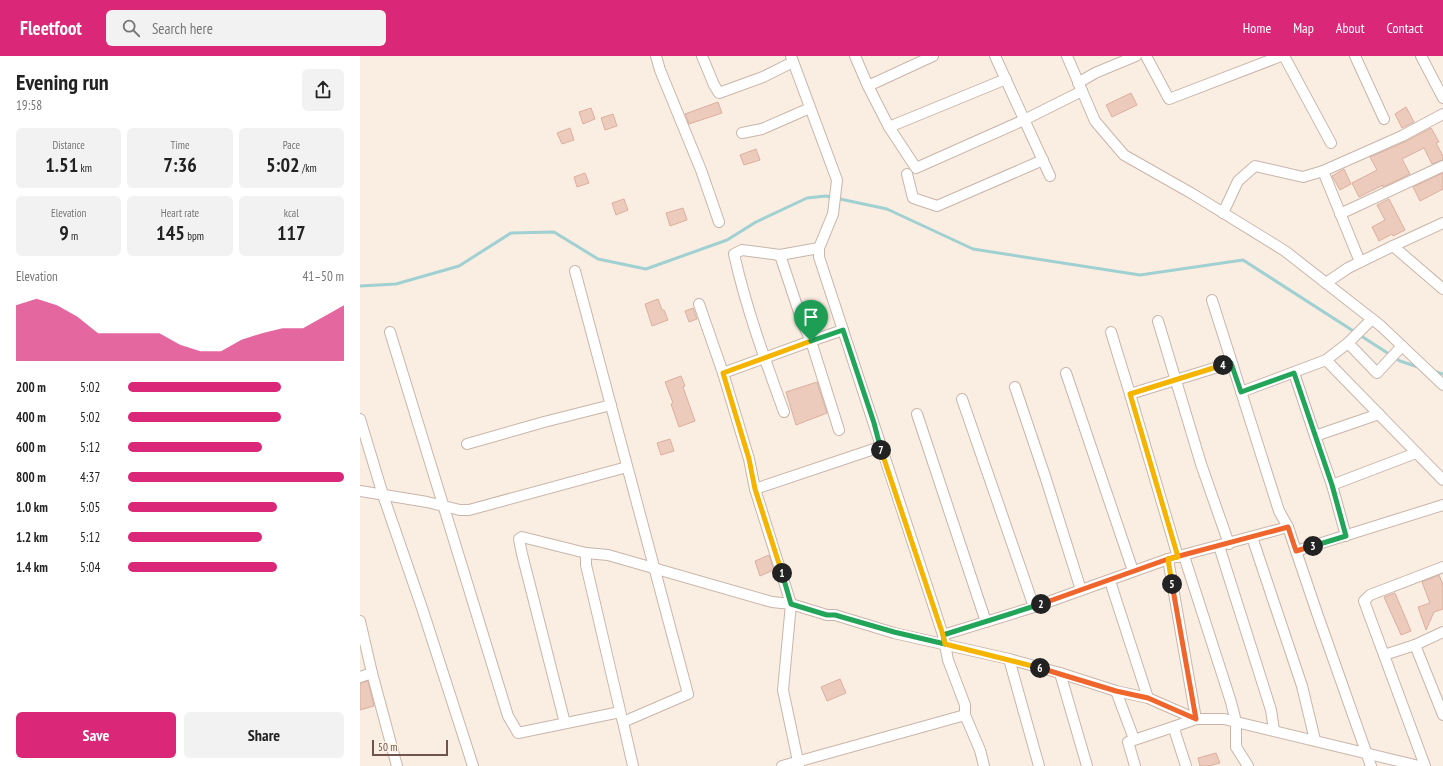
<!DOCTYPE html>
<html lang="en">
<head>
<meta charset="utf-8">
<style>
  :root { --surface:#fff; --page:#f2f2f2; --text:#222; --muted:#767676; --accent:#db2777 }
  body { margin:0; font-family:"PT Sans Narrow",sans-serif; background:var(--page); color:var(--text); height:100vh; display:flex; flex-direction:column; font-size:15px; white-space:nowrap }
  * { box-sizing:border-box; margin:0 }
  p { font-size:13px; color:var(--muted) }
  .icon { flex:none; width:22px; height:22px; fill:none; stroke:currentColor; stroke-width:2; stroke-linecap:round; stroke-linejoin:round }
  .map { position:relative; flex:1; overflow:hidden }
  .drawer { display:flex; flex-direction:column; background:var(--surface); width:360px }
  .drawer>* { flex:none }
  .scale { position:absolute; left:12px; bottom:10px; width:76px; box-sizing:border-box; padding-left:4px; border:2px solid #6f544b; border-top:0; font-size:11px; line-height:14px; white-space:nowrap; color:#6f544b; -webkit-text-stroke:3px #fdf2e7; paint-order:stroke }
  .pin { position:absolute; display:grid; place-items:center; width:34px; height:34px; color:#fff; margin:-41px -17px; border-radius:50% 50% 50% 0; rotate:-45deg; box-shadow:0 0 4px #0007 }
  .pin .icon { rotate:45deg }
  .km { position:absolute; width:20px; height:20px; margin:-10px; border-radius:50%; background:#222; color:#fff; font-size:11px; line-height:20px; text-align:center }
  .round { display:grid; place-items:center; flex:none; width:42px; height:42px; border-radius:6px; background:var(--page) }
  .summary { display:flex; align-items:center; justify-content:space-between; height:68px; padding:0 16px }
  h1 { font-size:22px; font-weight:600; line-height:30px }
  .stats { display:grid; grid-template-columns:repeat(3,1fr); gap:6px; height:68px; padding:4px 16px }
  .stats div { display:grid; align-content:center; border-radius:6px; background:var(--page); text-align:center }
  .stats b { font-size:20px; font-weight:600 }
  .stats small { font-size:11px; font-weight:400 }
  .stats p { font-size:11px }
  .chart { height:112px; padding:8px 16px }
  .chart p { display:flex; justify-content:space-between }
  .chart svg { width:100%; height:72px; margin-top:4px; fill:var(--accent); opacity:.7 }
  .button { display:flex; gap:8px; margin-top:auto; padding:8px 16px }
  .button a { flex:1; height:46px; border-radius:6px; background:var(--accent); color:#fff; font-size:16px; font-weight:600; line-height:46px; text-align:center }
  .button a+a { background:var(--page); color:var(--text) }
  ul { padding:0 16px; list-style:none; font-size:13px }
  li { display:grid; grid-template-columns:64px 48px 1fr; align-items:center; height:30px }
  li i { height:10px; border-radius:5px; background:var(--accent) }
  header { display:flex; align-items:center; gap:24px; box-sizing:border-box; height:56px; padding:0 20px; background:var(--accent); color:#fff }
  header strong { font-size:19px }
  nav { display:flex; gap:22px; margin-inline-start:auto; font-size:14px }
  .search { width:280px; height:36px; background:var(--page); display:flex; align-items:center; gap:10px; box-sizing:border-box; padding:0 14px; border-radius:6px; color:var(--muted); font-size:15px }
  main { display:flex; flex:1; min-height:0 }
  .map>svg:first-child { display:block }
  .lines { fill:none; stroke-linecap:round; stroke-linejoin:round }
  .stream { stroke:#a0d0d2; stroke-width:3 }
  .building { fill:#eccabc; stroke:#ddaf9e }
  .minor-casing { stroke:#c9b5aa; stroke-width:12 }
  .minor { stroke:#fff; stroke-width:10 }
  .split-1-casing { stroke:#fff; stroke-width:8 }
  .split-2-casing { stroke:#fff; stroke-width:8 }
  .split-3-casing { stroke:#fff; stroke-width:8 }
  .split-4-casing { stroke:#fff; stroke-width:8 }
  .split-5-casing { stroke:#fff; stroke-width:8 }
  .split-6-casing { stroke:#fff; stroke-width:8 }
  .split-7-casing { stroke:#fff; stroke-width:8 }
  .split-8-casing { stroke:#fff; stroke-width:8 }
  .split-1 { stroke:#f5b400; stroke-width:5 }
  .split-2 { stroke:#22a559; stroke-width:5 }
  .split-3 { stroke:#f0652b; stroke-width:5 }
  .split-4 { stroke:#22a559; stroke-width:5 }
  .split-5 { stroke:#f5b400; stroke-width:5 }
  .split-6 { stroke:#f0652b; stroke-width:5 }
  .split-7 { stroke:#f5b400; stroke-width:5 }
  .split-8 { stroke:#22a559; stroke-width:5 }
</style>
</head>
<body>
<header>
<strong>Fleetfoot</strong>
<div class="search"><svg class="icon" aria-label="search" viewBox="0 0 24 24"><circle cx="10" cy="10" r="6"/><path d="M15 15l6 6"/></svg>Search here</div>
<nav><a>Home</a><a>Map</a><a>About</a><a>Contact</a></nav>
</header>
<main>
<section class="drawer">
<div class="summary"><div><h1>Evening run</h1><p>19:58</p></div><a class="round"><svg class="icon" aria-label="share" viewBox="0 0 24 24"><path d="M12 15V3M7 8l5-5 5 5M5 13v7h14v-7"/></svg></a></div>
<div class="stats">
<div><p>Distance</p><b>1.51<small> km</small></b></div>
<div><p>Time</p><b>7:36</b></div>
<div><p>Pace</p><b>5:02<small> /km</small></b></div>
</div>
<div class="stats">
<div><p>Elevation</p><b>9<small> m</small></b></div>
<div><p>Heart rate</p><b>145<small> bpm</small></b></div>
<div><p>kcal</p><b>117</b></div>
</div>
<div class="chart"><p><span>Elevation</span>41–50 m</p>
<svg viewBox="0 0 160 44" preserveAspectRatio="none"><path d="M0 44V10L10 6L20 10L30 17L40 27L50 27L60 27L70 27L80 34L90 38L100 38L110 31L120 27L130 24L140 24L150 17L160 10V44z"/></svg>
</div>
<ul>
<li><b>200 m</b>5:02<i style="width:71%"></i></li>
<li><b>400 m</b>5:02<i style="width:71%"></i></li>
<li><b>600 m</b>5:12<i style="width:62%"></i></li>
<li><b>800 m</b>4:37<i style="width:100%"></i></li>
<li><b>1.0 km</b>5:05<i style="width:69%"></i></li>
<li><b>1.2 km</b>5:12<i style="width:62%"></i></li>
<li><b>1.4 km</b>5:04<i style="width:69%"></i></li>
</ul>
<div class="button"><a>Save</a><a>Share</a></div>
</section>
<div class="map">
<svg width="1083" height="710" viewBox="0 0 1083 710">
  <rect width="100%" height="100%" fill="#faeee2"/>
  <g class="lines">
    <g class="stream">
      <polyline points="0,230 36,228 99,210 151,177 194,176 238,203 286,213 367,184 396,166 447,142 466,140 527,153 613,193 780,219 883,204 1040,305 1058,311"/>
      <polyline points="1073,315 1083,318"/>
    </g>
  </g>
  <g class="building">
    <polygon points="771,37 777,49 752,61 746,49"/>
    <polygon points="358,46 362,57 329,68 325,58"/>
    <polygon points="1046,51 1054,66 1042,72 1035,58"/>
    <polygon points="231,52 235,63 223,68 219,56"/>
    <polygon points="253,58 257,70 245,74 241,62"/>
    <polygon points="210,72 214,84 202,88 197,77"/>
    <polygon points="1071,72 1079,86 1076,87 1083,100 1083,104 1072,108 1064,92 1042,103 1050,118 1023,131 1023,129 999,141 992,127 1017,114 1010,101 1045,86"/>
    <polygon points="396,93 400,104 384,109 380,99"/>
    <polygon points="984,113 991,128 980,134 972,120"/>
    <polygon points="225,117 229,127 217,131 214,121"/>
    <polygon points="1083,117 1083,133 1060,145 1053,131"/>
    <polygon points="264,143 268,154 256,159 252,147"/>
    <polygon points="1029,143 1045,174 1033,180 1032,178 1019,185 1012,171 1025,164 1017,149"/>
    <polygon points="323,152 327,164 310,170 306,157"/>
    <polygon points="298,243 302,254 304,254 308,264 292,270 285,248"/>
    <polygon points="333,252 337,263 329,266 325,255"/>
    <polygon points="321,320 325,330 323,331 335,365 319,371 311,348 313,347 305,326"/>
    <polygon points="457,326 467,357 436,369 426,336"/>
    <polygon points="310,383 314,395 301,399 297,387"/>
    <polygon points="409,499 414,514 400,520 395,505"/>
    <polygon points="1079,519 1083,529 1083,553 1074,556 1066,574 1058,551 1070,547 1062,526"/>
    <polygon points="1035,537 1051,575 1041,579 1024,541"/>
    <polygon points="480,623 486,637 467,645 461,631"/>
    <polygon points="8,625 14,650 0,654 0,627"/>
    <polygon points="856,697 860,707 849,710 840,710 838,702"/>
  </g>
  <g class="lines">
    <g class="minor-casing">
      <g id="minor">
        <polyline points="296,0 300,14 341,114 359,166"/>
        <polyline points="342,0 354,29 359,37 403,21 433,6"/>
        <polyline points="431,0 477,124 473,158 459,192 459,201 583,579 588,604 605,649 605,659 620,694 624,710"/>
        <polyline points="495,0 508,30 529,71 556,112 664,64 722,35"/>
        <polyline points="635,0 690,120"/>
        <polyline points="707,0 735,65 764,99 831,137 925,195 1021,270 1083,329"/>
        <polyline points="786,0 809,43 921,0"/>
        <polyline points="924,0 971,87"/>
        <polyline points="995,0 1024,63"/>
        <polyline points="1061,0 1083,42"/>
        <polyline points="718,27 735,17 776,0"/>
        <polyline points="508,30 573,0"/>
        <polyline points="529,71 646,23"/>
        <polyline points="382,77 402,73 450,52"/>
        <polyline points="547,118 553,142 577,150 683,104"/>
        <polyline points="863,157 878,125 895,110 943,121 963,115"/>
        <polyline points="980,158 1083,110"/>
        <polyline points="1033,190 1083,167"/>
        <polyline points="420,199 443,268 451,285 483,274"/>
        <polyline points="1000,206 963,115 1042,80 1083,58"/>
        <polyline points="215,215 328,638 263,666 273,710"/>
        <polyline points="966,227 988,212 1033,190 1083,233"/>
        <polyline points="852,244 919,455 928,471"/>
        <polyline points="339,248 363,317 389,403 395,433 431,548 423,634 439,710"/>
        <polyline points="798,265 841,408 869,488"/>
        <path d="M30,276C70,404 108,532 148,660L158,677L260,656"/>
        <polyline points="751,276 770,338 871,307"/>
        <polyline points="988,287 1012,263"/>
        <polyline points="966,304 1083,424"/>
        <polyline points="363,317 451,285 479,374"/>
        <polyline points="706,317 773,515"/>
        <polyline points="934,317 955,380"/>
        <polyline points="655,331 685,420 721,534"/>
        <polyline points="881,336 966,304 988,287 1017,317 1042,290"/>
        <polyline points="770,338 818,501"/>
        <polyline points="602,343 674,551"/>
        <path d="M424,356C405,304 386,252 374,198L382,194L420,199L459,192"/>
        <polyline points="557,358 626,566"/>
        <polyline points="1019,358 955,380 972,429 1056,397"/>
        <polyline points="0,363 23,439 63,555 113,710"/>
        <polyline points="107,388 184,366 251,349"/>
        <polyline points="972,429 986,480"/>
        <polyline points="395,433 520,391"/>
        <polyline points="0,435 67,446 100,454 109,454 267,411"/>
        <polyline points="892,481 942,630 955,684"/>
        <polyline points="859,490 911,654 914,674"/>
        <polyline points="936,495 957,557 1011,710"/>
        <polyline points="226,497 226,509 262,663"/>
        <polyline points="824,500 871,646 876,666 876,691 888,710"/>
        <polyline points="750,525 788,642"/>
        <polyline points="0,565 12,617 37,710"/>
        <polyline points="1083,576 1055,589 1083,659"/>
        <polyline points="583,579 674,551 808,503 928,471 936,495 1083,449"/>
        <polyline points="1024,599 1055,589"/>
        <polyline points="649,603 679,710"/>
        <polyline points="700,617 727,710"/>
        <polyline points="0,621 12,617"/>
        <polyline points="756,635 774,683"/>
        <polyline points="205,667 162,498 159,483 162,481 226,497 248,499 412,546 431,548 467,559 475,559 534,577 649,603 700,617 756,635 788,642 836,663 808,503"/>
        <polyline points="422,710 605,659"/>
        <polyline points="775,710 768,686 816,670"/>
        <polyline points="826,710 815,676 816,670 836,663 864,663 1059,710"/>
        <polyline points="1065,710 1004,545 1010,539 1083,511"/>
      </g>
    </g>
    <use href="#minor" class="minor"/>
  </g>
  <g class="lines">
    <g class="split-1-casing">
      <polyline id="split-1" points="422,517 395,433 389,403 363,317 451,285"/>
    </g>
    <g class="split-2-casing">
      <polyline id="split-2" points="422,517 431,548 467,559 475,559 534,576 585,588 583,579 681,548"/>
    </g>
    <g class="split-3-casing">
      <polyline id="split-3" points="681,548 808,503 928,471 936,495 953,490"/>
    </g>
    <g class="split-4-casing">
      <polyline id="split-4" points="863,309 871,307 881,336 934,317 972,429 986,480 953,490"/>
    </g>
    <g class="split-5-casing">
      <polyline id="split-5" points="812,528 808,503 818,501 770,338 863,309"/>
    </g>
    <g class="split-6-casing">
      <polyline id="split-6" points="680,612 756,635 788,642 836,663 812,528"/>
    </g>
    <g class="split-7-casing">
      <polyline id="split-7" points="521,394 583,579 585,588 680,612"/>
    </g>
    <g class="split-8-casing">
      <polyline id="split-8" points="451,285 483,274 514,367 521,394"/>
    </g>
    <use href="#split-1" class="split-1"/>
    <use href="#split-2" class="split-2"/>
    <use href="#split-3" class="split-3"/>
    <use href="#split-4" class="split-4"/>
    <use href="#split-5" class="split-5"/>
    <use href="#split-6" class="split-6"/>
    <use href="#split-7" class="split-7"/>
    <use href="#split-8" class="split-8"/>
  </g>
</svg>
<div class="scale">50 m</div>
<div class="pin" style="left:451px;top:285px;background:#1e9e55"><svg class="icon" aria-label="arrive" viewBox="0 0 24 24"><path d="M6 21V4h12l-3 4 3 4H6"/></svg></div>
<b class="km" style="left:422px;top:517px">1</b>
<b class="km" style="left:681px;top:548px">2</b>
<b class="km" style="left:953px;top:490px">3</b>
<b class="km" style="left:863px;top:309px">4</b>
<b class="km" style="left:812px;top:528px">5</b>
<b class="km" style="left:680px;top:612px">6</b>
<b class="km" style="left:521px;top:394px">7</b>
</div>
</main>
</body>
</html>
